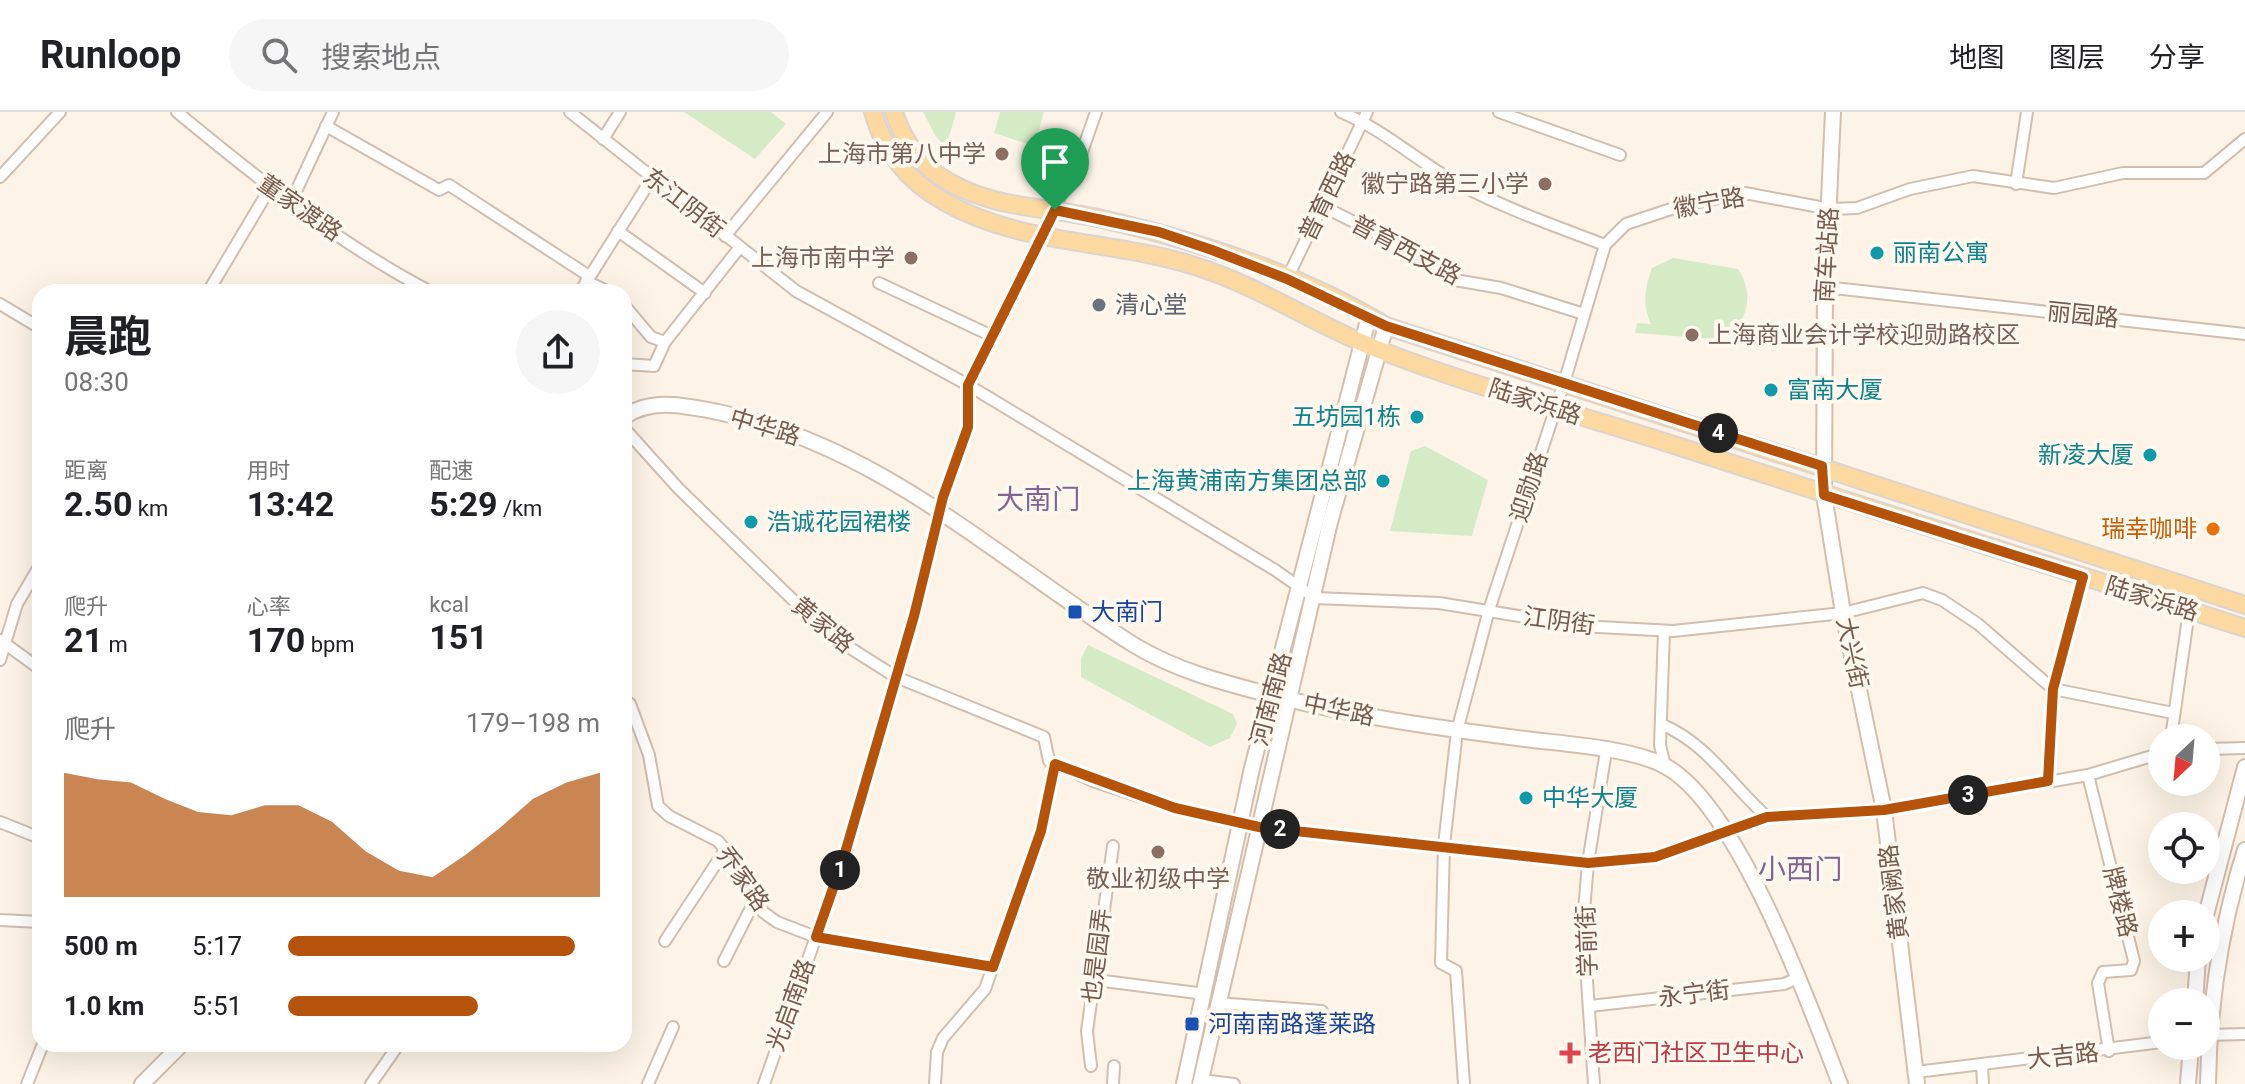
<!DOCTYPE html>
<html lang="zh">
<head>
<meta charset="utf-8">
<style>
  :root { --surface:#fff; --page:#f6f6f6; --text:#202124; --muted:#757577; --line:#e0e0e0; --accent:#b45309 }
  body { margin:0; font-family:Roboto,"Noto Sans SC",sans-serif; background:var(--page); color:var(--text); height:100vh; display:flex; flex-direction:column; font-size:30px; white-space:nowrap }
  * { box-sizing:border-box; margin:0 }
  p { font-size:26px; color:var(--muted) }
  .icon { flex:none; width:44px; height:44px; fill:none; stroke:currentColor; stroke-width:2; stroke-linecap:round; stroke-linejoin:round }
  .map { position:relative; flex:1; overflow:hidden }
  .drawer { position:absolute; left:32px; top:172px; width:600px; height:768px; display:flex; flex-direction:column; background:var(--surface); border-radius:24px; box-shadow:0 8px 32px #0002 }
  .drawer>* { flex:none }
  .needle { width:52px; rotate:206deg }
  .controls { position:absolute; left:2148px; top:612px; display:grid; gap:16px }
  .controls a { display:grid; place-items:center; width:72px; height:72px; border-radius:50%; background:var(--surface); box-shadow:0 8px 32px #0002; font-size:40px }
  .pin { position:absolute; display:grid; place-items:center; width:68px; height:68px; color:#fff; margin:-82px -34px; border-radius:50% 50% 50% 0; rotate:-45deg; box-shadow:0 0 8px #0007 }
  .pin .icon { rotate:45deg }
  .km { position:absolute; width:40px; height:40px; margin:-20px; border-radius:50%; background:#222; color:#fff; font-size:22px; line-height:40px; text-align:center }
  .round { display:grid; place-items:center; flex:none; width:84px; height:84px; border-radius:42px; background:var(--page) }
  .summary { display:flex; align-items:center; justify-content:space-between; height:136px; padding:0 32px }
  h1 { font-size:44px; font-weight:700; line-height:60px }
  .figures { display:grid; grid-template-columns:repeat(3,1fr); gap:12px; height:136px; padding:8px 32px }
  .figures div { display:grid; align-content:center }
  .figures b { font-size:34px; font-weight:700 }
  .figures small { font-size:22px; font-weight:400 }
  .figures p { font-size:22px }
  .chart { height:224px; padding:16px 32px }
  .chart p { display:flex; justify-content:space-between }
  .chart svg { width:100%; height:144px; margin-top:8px; fill:var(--accent); opacity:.7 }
  ul { padding:0 32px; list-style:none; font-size:26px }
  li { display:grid; grid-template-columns:128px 96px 1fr; align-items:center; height:60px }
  li i { height:20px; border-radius:10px; background:var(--accent) }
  header { display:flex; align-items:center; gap:48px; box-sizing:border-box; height:112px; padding:0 40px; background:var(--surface); border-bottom:2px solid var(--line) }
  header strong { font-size:38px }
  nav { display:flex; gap:44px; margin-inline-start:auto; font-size:28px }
  .search { width:560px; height:72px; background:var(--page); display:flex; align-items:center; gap:20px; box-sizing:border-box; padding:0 28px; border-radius:44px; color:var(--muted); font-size:30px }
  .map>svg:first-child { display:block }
  .green { fill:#d5ebc5 }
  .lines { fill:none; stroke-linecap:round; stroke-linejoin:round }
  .street-casing { stroke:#d1beaf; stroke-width:14 }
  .secondary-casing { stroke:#d4bead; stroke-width:18 }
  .primary-casing { stroke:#dcd4d0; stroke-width:20 }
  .street { stroke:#fff; stroke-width:10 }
  .secondary { stroke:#fff; stroke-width:14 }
  .primary { stroke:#fbd9a0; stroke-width:16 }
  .route-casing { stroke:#fff; stroke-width:16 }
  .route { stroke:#b45309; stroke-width:10 }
  .education-dot { fill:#8d6e63; stroke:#fff8ee; stroke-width:3 }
  .culture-dot { fill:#0f9aa8; stroke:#fff8ee; stroke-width:3 }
  .worship-dot { fill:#6b7280; stroke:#fff8ee; stroke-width:3 }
  .food-dot { fill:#e8710a; stroke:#fff8ee; stroke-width:3 }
  .transit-dot { fill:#1a4fb4; stroke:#fff8ee; stroke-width:3 }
  .health-dot { fill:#e0444e; stroke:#fff8ee; stroke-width:3 }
  .labels { text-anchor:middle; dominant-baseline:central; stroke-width:8; stroke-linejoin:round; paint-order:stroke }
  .education-label { font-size:24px; fill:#785e54; stroke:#fff8ee; text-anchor:end }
  .street-label { font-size:24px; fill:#775a4b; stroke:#fff8ee }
  .culture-label { font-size:24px; fill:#0d838f; stroke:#fff8ee; text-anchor:start }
  .worship-label { font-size:24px; fill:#5b616d; stroke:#fff8ee; text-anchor:start }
  .food-label { font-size:24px; fill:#c56008; stroke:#fff8ee; text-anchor:end }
  .transit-label { font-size:24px; fill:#164399; stroke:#fff8ee; text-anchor:start }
  .health-label { font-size:24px; fill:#be3a42; stroke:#fff8ee; text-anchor:start }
  .quarter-label { font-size:28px; fill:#836393; stroke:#fff8ee }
</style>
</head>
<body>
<header>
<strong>Runloop</strong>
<div class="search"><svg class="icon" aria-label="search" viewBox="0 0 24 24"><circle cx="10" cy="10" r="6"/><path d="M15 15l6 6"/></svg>搜索地点</div>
<nav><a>地图</a><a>图层</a><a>分享</a></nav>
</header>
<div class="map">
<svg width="2245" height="972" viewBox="0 0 2245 972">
  <rect width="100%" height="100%" fill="#fdf4e7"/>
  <g class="green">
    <polygon points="684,0 771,0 786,12 755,47"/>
    <polygon points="923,0 956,0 946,36 935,23"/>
    <polygon points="1000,0 1044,0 1034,34 994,21"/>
    <path d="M1673,146L1738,157C1752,178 1749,197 1737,218L1715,227L1635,221L1637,211L1651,212C1642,192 1645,175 1652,156Z"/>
    <polygon points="1425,334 1488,368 1472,424 1390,419 1411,339"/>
    <polygon points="1088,533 1233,602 1237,612 1230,626 1210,635 1081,565 1081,546"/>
  </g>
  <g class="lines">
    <g class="street-casing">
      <g id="street">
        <path d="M177,0C257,66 339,132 431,180"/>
        <polyline points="570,0 796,179 968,273 1275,458 1315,486 1439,491 1580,514 1673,519 1843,501 1923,481 1942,488 1978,512 2053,577 2173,601"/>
        <path d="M1341,0C1383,17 1417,49 1457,71C1504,96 1555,114 1605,133L1626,112L1680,94L1745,81L1830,97L1857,96L1910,77L1973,64L2054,76L2123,61H2204L2245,27"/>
        <polyline points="1499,0 1620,43"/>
        <polyline points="326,14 439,78 449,73 589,164"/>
        <polyline points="603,27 620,0"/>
        <polyline points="0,65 60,0"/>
        <polyline points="2016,72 2027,0"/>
        <polyline points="291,90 333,0"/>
        <polyline points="1322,94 1426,146 1439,160 1455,168 1501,176 1584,202"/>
        <polyline points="618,119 705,181"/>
        <polyline points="725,124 827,0"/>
        <polyline points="1287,167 1367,0"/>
        <polyline points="586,169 609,180"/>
        <polyline points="879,171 990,223"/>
        <polyline points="1825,175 2245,222"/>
        <polyline points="208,180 270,76"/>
        <polyline points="580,180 652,66"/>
        <polyline points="0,192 40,216"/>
        <polyline points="624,193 651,225 665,230"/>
        <polyline points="624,252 654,254 665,230 740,135"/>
        <polyline points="624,316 679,377 828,522 896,565 1044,625 1049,649 1093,669 1175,696 1259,715 1588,751 1655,745 1767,705 1884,698 2088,663 2162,641"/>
        <polyline points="1664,519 1660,633 1665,654"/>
        <polyline points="0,528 40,557"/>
        <polyline points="0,548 17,492 40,453"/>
        <polyline points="624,587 630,592 649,643 658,694 669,704 718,729 735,750 763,800 777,810 816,825 993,855"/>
        <path d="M1661,612C1708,632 1730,672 1767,705"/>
        <polyline points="2171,626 2189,499"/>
        <polyline points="2206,637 2245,636"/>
        <polyline points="2088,663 2134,849 2131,858 2103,860 2098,871 2109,939"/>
        <polyline points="2048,669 2053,577 2083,465"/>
        <polyline points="0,710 40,726"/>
        <polyline points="0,808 40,810"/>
        <polyline points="665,829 725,738"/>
        <polyline points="724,849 755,788"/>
        <polyline points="1096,868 1205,882"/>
        <polyline points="1217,891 1322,899"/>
        <polyline points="1590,894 1784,872 1798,866"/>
        <polyline points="2207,923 2245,922"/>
        <polyline points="1982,953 1983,972"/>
        <polyline points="1091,954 1087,919 1113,734"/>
        <polyline points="1916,960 2162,930"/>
        <polyline points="1201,968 1234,972"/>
        <polyline points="27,972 43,932"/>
        <polyline points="371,972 399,932"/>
        <polyline points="648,972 673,915"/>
        <polyline points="764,972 843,748 914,504 943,385 968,315 968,273 1082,40 1096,0"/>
        <polyline points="935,972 937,940 943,926 985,877 1041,719 1055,652"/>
        <polyline points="1113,972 1114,954"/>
        <polyline points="1464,972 1456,859 1441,851 1444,733 1457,619 1489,498 1564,271 1605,133"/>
        <polyline points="1594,972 1583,810 1588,751 1606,639"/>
      </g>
    </g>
    <g class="secondary-casing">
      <g id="secondary">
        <polyline points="1833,0 1825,175 1824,383 1843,501 1884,698 1917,972"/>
        <path d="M624,305C652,285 686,294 718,300C881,334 997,447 1134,533C1175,558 1221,570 1267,582C1352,604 1438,616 1525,627C1564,632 1632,636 1665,654C1738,693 1810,894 1840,972"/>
        <polyline points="2206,803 2245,655"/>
        <polyline points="2195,890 2198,846"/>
        <polyline points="142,972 182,932"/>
        <polyline points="1184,972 1252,656 1369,204"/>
        <polyline points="1200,972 1330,410 1386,214"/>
        <polyline points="2188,972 2191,934"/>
        <path d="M2208,972C2209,893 2221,814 2245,738"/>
      </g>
    </g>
    <g class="primary-casing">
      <g id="primary">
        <path d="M873,0C884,40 909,70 945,90C1022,134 1116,128 1198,155C1263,176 1319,215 1382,239C1478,276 1577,302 1674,333C1865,394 2054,456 2245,516"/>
        <path d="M894,0C903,29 922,55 949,70C996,97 1049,95 1102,107C1198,129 1301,162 1386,214L2245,493"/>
      </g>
    </g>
    <use href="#street" class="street"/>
    <use href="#secondary" class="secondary"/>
    <use href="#primary" class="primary"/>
  </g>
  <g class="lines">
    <g class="route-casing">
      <polygon id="route" points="1055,98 1159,120 1212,138 1287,167 1386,214 1822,354 1824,383 2083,465 2053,577 2048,669 1884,698 1767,705 1655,745 1588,751 1259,715 1175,696 1055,652 1041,719 993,855 816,825 843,748 914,504 943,385 968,315 968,273"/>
    </g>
    <use href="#route" class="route"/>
  </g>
  <g class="education-dot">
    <circle cx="1002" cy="42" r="8"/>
    <circle cx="1545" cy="72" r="8"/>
    <circle cx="911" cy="146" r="8"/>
    <circle cx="1692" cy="223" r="8"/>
    <circle cx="1158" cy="740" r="8"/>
  </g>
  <g class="culture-dot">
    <circle cx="1877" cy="141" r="8"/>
    <circle cx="1771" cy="278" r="8"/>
    <circle cx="1417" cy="305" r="8"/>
    <circle cx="2150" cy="343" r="8"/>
    <circle cx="1383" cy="369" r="8"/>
    <circle cx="751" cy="410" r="8"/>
    <circle cx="1526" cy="686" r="8"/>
  </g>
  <circle class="worship-dot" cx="1099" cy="193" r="8"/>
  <circle class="food-dot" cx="2213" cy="417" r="8"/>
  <g class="transit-dot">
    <rect x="1067" y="492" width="16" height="16" rx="4"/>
    <rect x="1184" y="904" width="16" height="16" rx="4"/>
  </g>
  <path class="health-dot" d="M1566 929h8v8h8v8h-8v8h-8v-8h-8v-8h8z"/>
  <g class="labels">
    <g class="education-label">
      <text x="986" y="42">上海市第八中学</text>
      <text x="1529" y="72">徽宁路第三小学</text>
      <text x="895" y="146">上海市南中学</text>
      <text x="1708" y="223" text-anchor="start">上海商业会计学校迎勋路校区</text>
      <text x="1158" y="767" text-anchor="middle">敬业初级中学</text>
    </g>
    <g class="street-label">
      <text transform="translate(1327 84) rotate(-64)">普育西路</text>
      <text transform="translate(684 91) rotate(38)">东江阴街</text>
      <text transform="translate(1709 91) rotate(-10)">徽宁路</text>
      <text transform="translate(300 96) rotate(35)">董家渡路</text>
      <text transform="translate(1406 138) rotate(28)">普育西支路</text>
      <text transform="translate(1827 143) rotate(-87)">南车站路</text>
      <text transform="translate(2083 203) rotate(6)">丽园路</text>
      <text transform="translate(1535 290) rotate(18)">陆家浜路</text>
      <text transform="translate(765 315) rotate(17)">中华路</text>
      <text transform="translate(1529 375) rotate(-72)">迎勋路</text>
      <text transform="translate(2152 487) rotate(17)">陆家浜路</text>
      <text transform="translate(1559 509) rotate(8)">江阴街</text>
      <text transform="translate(823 513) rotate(40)">黄家路</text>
      <text transform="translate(1852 541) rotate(78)">大兴街</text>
      <text transform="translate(1271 587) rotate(-75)">河南南路</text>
      <text transform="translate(1339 598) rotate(12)">中华路</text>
      <text transform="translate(743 767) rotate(55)">乔家路</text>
      <text transform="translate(1894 780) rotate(-97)">黄家阙路</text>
      <text transform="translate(2120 790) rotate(76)">牌楼路</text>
      <text transform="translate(1587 829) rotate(-92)">学前街</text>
      <text transform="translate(1097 844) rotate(-83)">也是园弄</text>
      <text transform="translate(1694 882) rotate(-7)">永宁街</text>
      <text transform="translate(791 893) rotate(-70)">光启南路</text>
      <text transform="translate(2063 944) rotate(-6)">大吉路</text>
    </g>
    <g class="culture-label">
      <text x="1893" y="141">丽南公寓</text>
      <text x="1787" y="278">富南大厦</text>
      <text x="1401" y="305" text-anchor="end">五坊园1栋</text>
      <text x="2134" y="343" text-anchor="end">新凌大厦</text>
      <text x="1367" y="369" text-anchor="end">上海黄浦南方集团总部</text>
      <text x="767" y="410">浩诚花园裙楼</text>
      <text x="1542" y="686">中华大厦</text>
    </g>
    <g class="worship-label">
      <text x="1115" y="193">清心堂</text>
    </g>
    <g class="food-label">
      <text x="2197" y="417">瑞幸咖啡</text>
    </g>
    <g class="transit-label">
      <text x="1091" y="500">大南门</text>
      <text x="1208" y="912">河南南路蓬莱路</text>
    </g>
    <g class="health-label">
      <text x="1588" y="941">老西门社区卫生中心</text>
    </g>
    <g class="quarter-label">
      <text x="1038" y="387">大南门</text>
      <text x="1800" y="757">小西门</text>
    </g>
  </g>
</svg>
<div class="controls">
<a><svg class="needle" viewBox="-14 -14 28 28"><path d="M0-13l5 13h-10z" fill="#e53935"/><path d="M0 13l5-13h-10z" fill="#757577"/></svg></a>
<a><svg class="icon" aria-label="locate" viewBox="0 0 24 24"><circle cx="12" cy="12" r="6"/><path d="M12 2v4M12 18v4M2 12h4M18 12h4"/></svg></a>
<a>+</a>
<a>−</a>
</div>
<div class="pin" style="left:1055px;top:98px;background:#1e9e55"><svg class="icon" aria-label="arrive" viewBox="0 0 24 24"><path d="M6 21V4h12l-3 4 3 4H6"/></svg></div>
<b class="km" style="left:840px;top:758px">1</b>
<b class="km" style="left:1280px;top:717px">2</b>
<b class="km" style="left:1968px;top:683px">3</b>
<b class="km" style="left:1718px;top:321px">4</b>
<section class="drawer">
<div class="summary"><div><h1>晨跑</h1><p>08:30</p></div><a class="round"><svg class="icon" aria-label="share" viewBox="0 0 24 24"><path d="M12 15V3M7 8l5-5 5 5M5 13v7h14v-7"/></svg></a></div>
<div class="figures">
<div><p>距离</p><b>2.50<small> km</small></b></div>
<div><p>用时</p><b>13:42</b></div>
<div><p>配速</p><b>5:29<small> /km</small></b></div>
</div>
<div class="figures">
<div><p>爬升</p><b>21<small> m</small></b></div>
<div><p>心率</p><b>170<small> bpm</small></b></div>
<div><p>kcal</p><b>151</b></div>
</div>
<div class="chart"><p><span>爬升</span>179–198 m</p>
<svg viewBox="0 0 160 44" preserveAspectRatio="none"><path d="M0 44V6L10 8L20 9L30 14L40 18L50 19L60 16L70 16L80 21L90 30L100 36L110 38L120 31L130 23L140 14L150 9L160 6V44z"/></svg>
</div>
<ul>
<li><b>500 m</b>5:17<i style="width:92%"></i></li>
<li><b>1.0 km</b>5:51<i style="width:61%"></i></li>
</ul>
</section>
</div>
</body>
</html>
